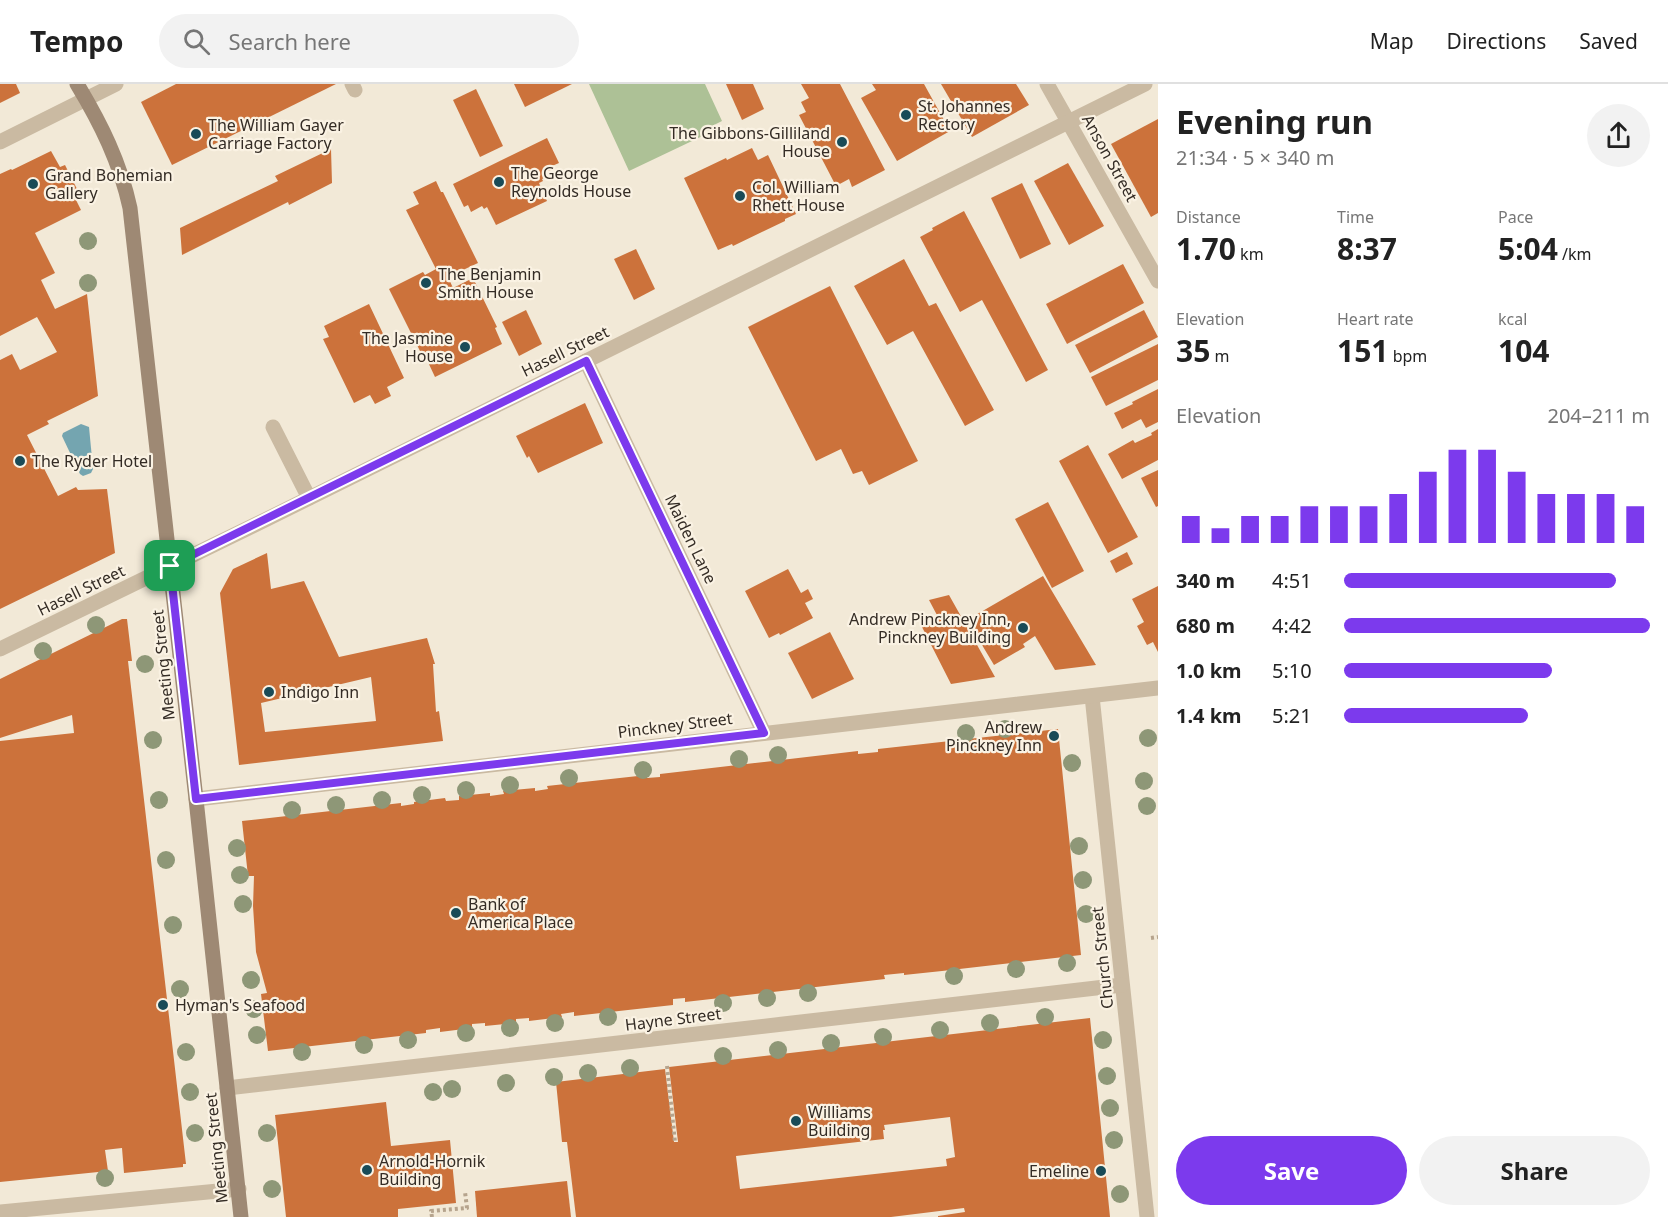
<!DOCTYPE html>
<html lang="en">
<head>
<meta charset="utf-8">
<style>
  :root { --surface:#fff; --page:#f2f2f2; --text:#222; --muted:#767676; --line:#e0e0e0; --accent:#7c3aed }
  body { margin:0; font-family:"Noto Sans",sans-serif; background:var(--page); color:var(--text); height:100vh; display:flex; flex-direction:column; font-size:22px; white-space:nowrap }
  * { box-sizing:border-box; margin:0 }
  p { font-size:20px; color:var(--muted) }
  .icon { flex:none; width:33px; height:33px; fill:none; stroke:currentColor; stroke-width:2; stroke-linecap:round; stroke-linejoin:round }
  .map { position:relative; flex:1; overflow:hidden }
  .drawer { display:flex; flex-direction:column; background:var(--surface); width:510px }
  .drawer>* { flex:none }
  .pin { position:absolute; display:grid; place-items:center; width:51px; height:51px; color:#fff; margin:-26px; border-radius:12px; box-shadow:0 3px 9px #0006 }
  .round { display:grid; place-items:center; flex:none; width:63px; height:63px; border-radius:32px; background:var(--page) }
  .overview { display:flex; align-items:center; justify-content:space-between; height:102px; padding:0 18px }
  h1 { font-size:33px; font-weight:700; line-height:45px }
  .stats { display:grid; grid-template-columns:repeat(3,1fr); gap:9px; height:102px; padding:6px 18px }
  .stats div { display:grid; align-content:center }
  .stats b { font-size:30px; font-weight:700 }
  .stats small { font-size:16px; font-weight:400 }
  .stats p { font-size:16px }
  .chart { height:168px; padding:12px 18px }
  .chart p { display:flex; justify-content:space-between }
  .chart svg { width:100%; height:108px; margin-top:6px; stroke:var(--accent); stroke-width:6 }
  .button { display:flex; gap:12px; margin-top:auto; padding:12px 18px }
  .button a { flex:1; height:69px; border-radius:36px; background:var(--accent); color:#fff; font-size:24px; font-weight:700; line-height:69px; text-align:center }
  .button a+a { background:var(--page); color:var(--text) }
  ul { padding:0 18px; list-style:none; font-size:20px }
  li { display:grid; grid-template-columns:96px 72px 1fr; align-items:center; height:45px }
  li i { height:15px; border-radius:8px; background:var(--accent) }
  header { display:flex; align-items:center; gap:36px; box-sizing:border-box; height:84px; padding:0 30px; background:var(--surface); border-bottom:2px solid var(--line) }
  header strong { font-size:28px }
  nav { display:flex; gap:33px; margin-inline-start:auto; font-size:21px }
  .search { width:420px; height:54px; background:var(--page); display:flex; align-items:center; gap:15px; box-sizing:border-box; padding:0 21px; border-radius:33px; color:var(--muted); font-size:22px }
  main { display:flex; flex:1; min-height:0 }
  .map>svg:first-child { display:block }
  .green { fill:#adc196 }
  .water { fill:#74a5b0 }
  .building { fill:#cc723b; fill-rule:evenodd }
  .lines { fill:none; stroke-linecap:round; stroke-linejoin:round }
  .path { stroke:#b6a48d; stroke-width:4; stroke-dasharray:3 3; stroke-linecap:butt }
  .service { stroke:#cabaa2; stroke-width:15 }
  .minor { stroke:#cabaa2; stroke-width:15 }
  .secondary { stroke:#9e8974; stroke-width:15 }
  .tree { fill:#8e9777 }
  .route-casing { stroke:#fff; stroke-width:12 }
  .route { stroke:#7c3aed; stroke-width:8 }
  .poi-dot { fill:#194b57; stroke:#faf2e3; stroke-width:2 }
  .labels { text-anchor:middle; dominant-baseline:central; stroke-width:4.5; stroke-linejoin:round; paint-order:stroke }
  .poi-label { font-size:16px; fill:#342c25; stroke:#faf2e3; text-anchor:start }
  .street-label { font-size:16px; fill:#342c25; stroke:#faf2e3 }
</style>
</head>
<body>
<header>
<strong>Tempo</strong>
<div class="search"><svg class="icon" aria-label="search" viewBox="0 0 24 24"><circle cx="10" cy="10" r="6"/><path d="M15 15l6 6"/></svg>Search here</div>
<nav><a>Map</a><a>Directions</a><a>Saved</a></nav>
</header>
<main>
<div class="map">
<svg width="1158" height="1133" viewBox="0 0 1158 1133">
  <rect width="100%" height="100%" fill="#f2e9d7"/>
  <polygon class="green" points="589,0 705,0 722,37 712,42 711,48 629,87"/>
  <polygon class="water" points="81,340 89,343 93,385 91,389 83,392 80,390 62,352 63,349"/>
  <g class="building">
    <polygon points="0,0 16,0 20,9 0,19"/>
    <polygon points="176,0 336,0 172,81 141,18"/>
    <polygon points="514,0 572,0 525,23"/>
    <polygon points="726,0 753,0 764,25 742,36"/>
    <polygon points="801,0 840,0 885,86 852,103 849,95 836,102 799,31 806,28 801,18 809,14"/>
    <polygon points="872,0 924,0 950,47 897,77 861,14 876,6"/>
    <polygon points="941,0 1016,0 1029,21 972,53"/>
    <polygon points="476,5 503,62 480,73 453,16"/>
    <polygon points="1158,35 1158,129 1151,133 1111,60"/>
    <polygon points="547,54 559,79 552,82 554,89 542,95 543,97 539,99 547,117 496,141 487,123 484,125 482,122 471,128 468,121 464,123 453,100"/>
    <polygon points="752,64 758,76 768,71 796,130 785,135 785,137 733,162 732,160 718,166 684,94 726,74 727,76"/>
    <polygon points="331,65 332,99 289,121 288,118 182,171 180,144 278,97 275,92"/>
    <polygon points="51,67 60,83 65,81 77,105 72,108 81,126 35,149 55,189 41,196 55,225 87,210 98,312 47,337 49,340 27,351 58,412 76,403 78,406 107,405 115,469 0,525 0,276 12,270 20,286 57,268 37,233 0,252 0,90 11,85 12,86"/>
    <polygon points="1068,79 1104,142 1069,161 1034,97"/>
    <polygon points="436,97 441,108 443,108 478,179 448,193 453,204 473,194 497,243 495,244 502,260 435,293 427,276 425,277 389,205 423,188 425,191 436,185 406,126 419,120 413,108"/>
    <polygon points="1022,99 1051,160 1020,175 991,114"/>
    <polygon points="964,127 1048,286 1026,298 982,216 960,228 920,153 933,146 932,144"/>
    <polygon points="636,165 655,205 634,216 614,175"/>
    <polygon points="904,175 929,222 936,219 994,326 965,342 913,247 887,261 854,202"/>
    <polygon points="1123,180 1144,219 1067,260 1046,220"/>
    <polygon points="830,202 918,377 869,401 862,387 853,390 841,365 816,377 748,243"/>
    <polygon points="369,220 404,294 387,303 391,312 375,320 370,311 354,319 323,255 329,253 324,242"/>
    <polygon points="526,226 542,260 519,272 502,238"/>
    <polygon points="1144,226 1158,253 1090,289 1075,261"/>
    <polygon points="1158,260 1158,296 1106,322 1091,293"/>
    <polygon points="1158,305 1158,338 1146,344 1141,335 1122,345 1114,329 1133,320 1132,318"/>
    <polygon points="585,319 603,359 538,389 529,372 527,374 516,352"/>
    <polygon points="1158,345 1158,376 1122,395 1108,370 1133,356 1135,359 1152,351 1151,349"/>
    <polygon points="1088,361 1138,453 1108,469 1059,377"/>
    <polygon points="1158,386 1158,422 1156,423 1141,394"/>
    <polygon points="1048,418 1084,487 1052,504 1015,435"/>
    <polygon points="1127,468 1133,480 1116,489 1110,477"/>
    <path d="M267,469L271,505L304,497L339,573L427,554L435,580H433L436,628L439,627L443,657L239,681L220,509L233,485ZM371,593L376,637L265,648L261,619Z"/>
    <polygon points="788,485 801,509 808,505 813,515 805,519 813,534 780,551 779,549 769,554 745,507"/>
    <polygon points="1043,492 1096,581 1055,586 1035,552 1023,560 1025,563 994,581 967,536"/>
    <polygon points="1158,502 1158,568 1153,558 1147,561 1137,542 1144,538 1132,515"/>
    <polygon points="949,511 995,593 951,600 921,541 938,533 929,516"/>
    <polygon points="122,535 127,535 132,577 128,577 186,1080 183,1080 183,1083 124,1089 122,1064 113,1065 105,1066 108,1087 0,1098 0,657 74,649 72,631 0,654 0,595"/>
    <polygon points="830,548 854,595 812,615 788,569"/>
    <polygon points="1058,645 1081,871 942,887 904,891 904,889 884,891 885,895 685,918 685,914 673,915 673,921 574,932 574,928 561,930 562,933 529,937 529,934 516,935 516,939 485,942 485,939 472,940 472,944 440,948 440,944 426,946 426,949 268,967 261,910 267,909 256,868 253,822 254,792 248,792 242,737 401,719 401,722 414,720 414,718 445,714 446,717 459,716 459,712 490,709 490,712 504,710 503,707 535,704 535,707 548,705 547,702 647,691 647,694 660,693 660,690 858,667 858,670 878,668 878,665"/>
    <path d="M1090,934L1110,1133H938V1132L965,1128L964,1124L891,1133H576L567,1058H562L556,998L665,985L674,1058H678L669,983ZM950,1033L955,1073L946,1075L947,1082L740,1105L736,1072L884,1055L883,1046H885L884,1041Z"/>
    <polygon points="386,1018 391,1062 450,1056 456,1119 398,1125 398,1133 286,1133 275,1031"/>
    <polygon points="567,1097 571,1133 477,1133 475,1107"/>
  </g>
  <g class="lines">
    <g class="path">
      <polyline points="1151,854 1158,853"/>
      <polyline points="667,982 675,1058"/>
      <polyline points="432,1133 431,1127 467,1124 465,1108"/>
    </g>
    <g class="service">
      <polyline points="352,0 355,6"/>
      <polyline points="273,343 309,414"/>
      <polyline points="0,1128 239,1105"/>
    </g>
    <g class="minor">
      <polyline points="1047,0 1158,197"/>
      <polyline points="0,58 116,0"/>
      <polyline points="586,277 764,649"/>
      <polyline points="0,565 267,435 1145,0"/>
      <polyline points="1092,612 1147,1133"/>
      <polyline points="196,715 1158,604"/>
      <polyline points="227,1004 1122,901"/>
    </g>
    <path class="secondary" d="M77,0C101,40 120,78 130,124L196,715L241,1133"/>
  </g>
  <g class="tree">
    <circle cx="88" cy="157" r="9"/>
    <circle cx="88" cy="199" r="9"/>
    <circle cx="96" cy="541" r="9"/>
    <circle cx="43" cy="567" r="9"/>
    <circle cx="145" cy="580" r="9"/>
    <circle cx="1005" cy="645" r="9"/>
    <circle cx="966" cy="649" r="9"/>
    <circle cx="1148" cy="654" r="9"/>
    <circle cx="153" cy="656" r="9"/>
    <circle cx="778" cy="671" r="9"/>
    <circle cx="739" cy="675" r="9"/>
    <circle cx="1072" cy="679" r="9"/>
    <circle cx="643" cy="686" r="9"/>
    <circle cx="569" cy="694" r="9"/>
    <circle cx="1144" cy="697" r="9"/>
    <circle cx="510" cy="701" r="9"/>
    <circle cx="466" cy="706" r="9"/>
    <circle cx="422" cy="711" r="9"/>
    <circle cx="159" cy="716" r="9"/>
    <circle cx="382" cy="716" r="9"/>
    <circle cx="336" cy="721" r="9"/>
    <circle cx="1147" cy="722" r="9"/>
    <circle cx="292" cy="726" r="9"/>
    <circle cx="1079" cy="762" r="9"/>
    <circle cx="237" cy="764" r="9"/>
    <circle cx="166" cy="776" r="9"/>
    <circle cx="240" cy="791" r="9"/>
    <circle cx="1083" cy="796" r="9"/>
    <circle cx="243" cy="820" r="9"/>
    <circle cx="1086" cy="830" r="9"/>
    <circle cx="173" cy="841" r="9"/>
    <circle cx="1067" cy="879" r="9"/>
    <circle cx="1016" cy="885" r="9"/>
    <circle cx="954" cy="892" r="9"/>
    <circle cx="251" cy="896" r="9"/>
    <circle cx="180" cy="905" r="9"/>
    <circle cx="808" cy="909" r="9"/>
    <circle cx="767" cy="914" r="9"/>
    <circle cx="723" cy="919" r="9"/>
    <circle cx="254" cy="925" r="9"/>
    <circle cx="608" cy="933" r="9"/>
    <circle cx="1045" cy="933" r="9"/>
    <circle cx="555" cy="939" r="9"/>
    <circle cx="990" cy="939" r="9"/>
    <circle cx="510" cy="944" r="9"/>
    <circle cx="940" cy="946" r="9"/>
    <circle cx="466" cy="949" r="9"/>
    <circle cx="257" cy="951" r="9"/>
    <circle cx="883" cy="953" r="9"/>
    <circle cx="408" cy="956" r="9"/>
    <circle cx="1103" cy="956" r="9"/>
    <circle cx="831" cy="959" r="9"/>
    <circle cx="364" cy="961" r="9"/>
    <circle cx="778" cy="966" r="9"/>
    <circle cx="186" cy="968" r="9"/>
    <circle cx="302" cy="968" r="9"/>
    <circle cx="723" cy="972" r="9"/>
    <circle cx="630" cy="984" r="9"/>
    <circle cx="588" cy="989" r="9"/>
    <circle cx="1107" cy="992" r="9"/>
    <circle cx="554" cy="993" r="9"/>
    <circle cx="506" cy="999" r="9"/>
    <circle cx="452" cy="1005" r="9"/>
    <circle cx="190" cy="1008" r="9"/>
    <circle cx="433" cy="1008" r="9"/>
    <circle cx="1110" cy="1024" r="9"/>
    <circle cx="195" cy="1049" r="9"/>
    <circle cx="267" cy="1049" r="9"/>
    <circle cx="1114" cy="1056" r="9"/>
    <circle cx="105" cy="1094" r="9"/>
    <circle cx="272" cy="1105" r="9"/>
    <circle cx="1120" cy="1110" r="9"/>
  </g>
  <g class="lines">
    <g class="route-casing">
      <polygon id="route" points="586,277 764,649 196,715 170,482"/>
    </g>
    <use href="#route" class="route"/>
  </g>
  <g class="poi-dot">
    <circle cx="906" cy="31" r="6"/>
    <circle cx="196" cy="50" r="6"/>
    <circle cx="842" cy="58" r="6"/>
    <circle cx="499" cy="98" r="6"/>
    <circle cx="33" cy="100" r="6"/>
    <circle cx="740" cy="112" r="6"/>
    <circle cx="426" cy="199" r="6"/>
    <circle cx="465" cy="263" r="6"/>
    <circle cx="20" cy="377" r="6"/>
    <circle cx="1023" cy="544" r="6"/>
    <circle cx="269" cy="608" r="6"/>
    <circle cx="1054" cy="652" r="6"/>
    <circle cx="456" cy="829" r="6"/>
    <circle cx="163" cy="921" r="6"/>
    <circle cx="796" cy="1037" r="6"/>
    <circle cx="367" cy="1086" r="6"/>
    <circle cx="1101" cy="1087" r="6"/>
  </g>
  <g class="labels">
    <g class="poi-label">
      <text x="918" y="22">St. Johannes<tspan x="918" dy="18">Rectory</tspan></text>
      <text x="208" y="41">The William Gayer<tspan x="208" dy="18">Carriage Factory</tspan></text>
      <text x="830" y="49" text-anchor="end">The Gibbons-Gilliland<tspan x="830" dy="18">House</tspan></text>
      <text x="511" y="89">The George<tspan x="511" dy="18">Reynolds House</tspan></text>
      <text x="45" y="91">Grand Bohemian<tspan x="45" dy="18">Gallery</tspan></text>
      <text x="752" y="103">Col. William<tspan x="752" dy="18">Rhett House</tspan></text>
      <text x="438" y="190">The Benjamin<tspan x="438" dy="18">Smith House</tspan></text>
      <text x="453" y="254" text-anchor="end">The Jasmine<tspan x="453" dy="18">House</tspan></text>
      <text x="32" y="377">The Ryder Hotel</text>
      <text x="1011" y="535" text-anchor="end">Andrew Pinckney Inn,<tspan x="1011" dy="18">Pinckney Building</tspan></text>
      <text x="281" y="608">Indigo Inn</text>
      <text x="1042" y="643" text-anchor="end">Andrew<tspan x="1042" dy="18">Pinckney Inn</tspan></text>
      <text x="468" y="820">Bank of<tspan x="468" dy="18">America Place</tspan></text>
      <text x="175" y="921">Hyman's Seafood</text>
      <text x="808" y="1028">Williams<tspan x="808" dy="18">Building</tspan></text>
      <text x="379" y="1077">Arnold-Hornik<tspan x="379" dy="18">Building</tspan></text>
      <text x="1089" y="1087" text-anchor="end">Emeline</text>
    </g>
    <g class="street-label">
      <text transform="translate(1110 74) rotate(61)">Anson Street</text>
      <text transform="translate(565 267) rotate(-26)">Hasell Street</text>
      <text transform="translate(691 455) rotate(64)">Maiden Lane</text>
      <text transform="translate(81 506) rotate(-26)">Hasell Street</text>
      <text transform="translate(163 581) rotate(-96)">Meeting Street</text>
      <text transform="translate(675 641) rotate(-7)">Pinckney Street</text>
      <text transform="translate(1102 874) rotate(-96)">Church Street</text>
      <text transform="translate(673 935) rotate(-7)">Hayne Street</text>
      <text transform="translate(216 1064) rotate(-96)">Meeting Street</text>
    </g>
  </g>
</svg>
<div class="pin" style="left:170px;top:482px;background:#1e9e55"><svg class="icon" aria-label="arrive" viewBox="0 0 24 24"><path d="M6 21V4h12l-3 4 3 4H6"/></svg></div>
</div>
<section class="drawer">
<div class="overview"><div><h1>Evening run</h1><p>21:34 · 5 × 340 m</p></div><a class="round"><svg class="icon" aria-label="share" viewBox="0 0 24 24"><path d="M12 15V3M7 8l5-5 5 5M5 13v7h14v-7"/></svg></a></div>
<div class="stats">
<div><p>Distance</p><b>1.70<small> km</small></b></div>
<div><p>Time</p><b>8:37</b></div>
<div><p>Pace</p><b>5:04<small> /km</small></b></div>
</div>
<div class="stats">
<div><p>Elevation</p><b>35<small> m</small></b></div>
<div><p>Heart rate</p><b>151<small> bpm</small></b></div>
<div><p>kcal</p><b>104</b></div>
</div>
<div class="chart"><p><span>Elevation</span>204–211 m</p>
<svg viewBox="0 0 160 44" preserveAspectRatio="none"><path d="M5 44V33M15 44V38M25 44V33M35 44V33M45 44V29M55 44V29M65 44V29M75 44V24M85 44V15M95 44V6M105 44V6M115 44V15M125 44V24M135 44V24M145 44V24M155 44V29"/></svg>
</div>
<ul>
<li><b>340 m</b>4:51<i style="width:89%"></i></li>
<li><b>680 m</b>4:42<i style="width:100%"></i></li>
<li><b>1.0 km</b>5:10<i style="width:68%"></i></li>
<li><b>1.4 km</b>5:21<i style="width:60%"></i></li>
</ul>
<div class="button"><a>Save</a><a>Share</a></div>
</section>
</main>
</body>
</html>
